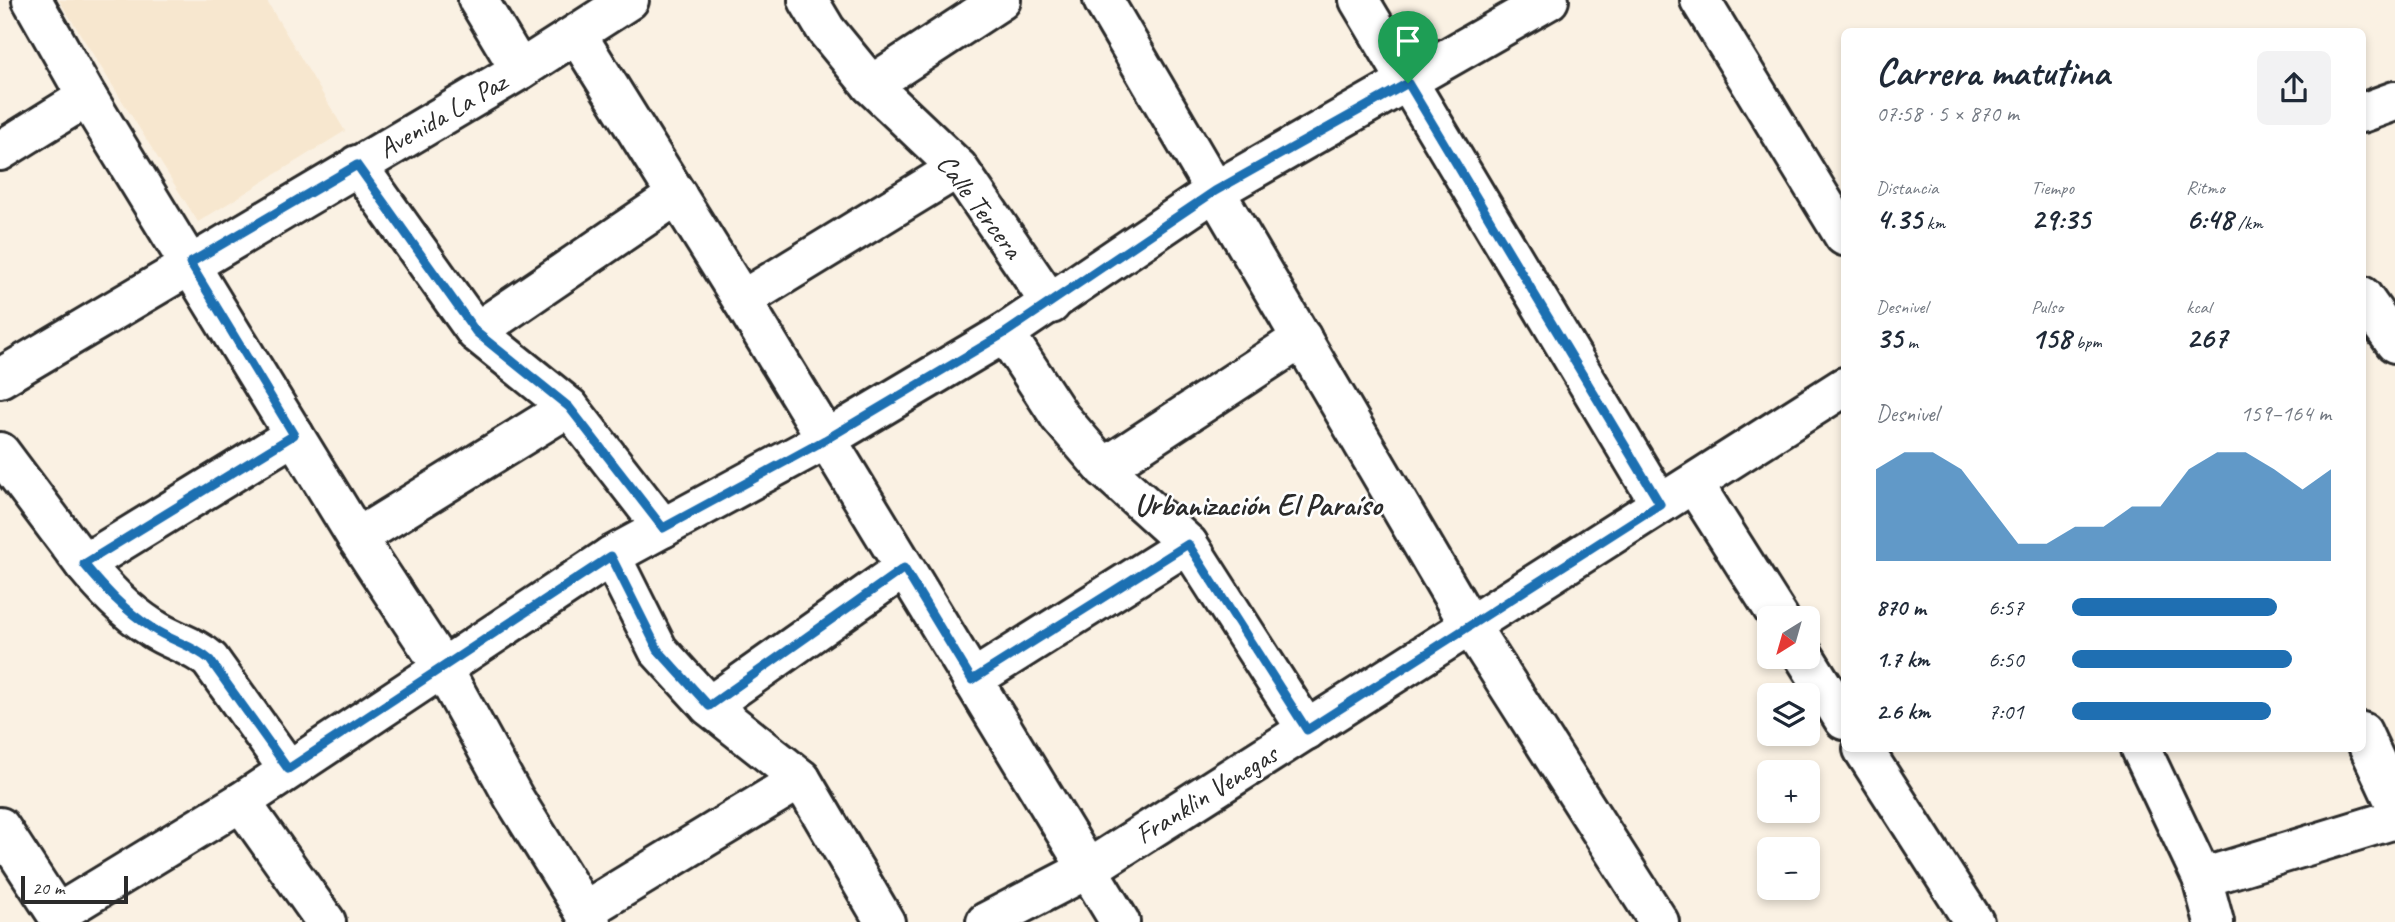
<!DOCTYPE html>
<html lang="es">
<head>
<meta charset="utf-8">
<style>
  :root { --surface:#fff; --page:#f2f2f3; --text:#1f2937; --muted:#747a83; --accent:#1f6fb2 }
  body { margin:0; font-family:Caveat,sans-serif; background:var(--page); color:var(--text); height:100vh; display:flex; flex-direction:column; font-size:26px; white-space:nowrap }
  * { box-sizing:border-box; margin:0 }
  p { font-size:23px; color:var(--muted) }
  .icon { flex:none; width:38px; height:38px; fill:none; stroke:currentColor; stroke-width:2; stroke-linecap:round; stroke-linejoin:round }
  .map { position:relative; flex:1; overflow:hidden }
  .panel { position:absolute; left:1841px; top:28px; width:525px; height:724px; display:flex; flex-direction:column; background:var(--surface); border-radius:10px; box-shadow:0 4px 10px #0003 }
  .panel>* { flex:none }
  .needle { width:46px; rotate:217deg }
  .fabs { position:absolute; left:1757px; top:606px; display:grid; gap:14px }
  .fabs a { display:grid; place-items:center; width:63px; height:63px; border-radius:10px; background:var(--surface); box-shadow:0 4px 10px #0003; font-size:35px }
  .scale { position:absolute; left:21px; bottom:18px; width:107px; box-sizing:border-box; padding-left:7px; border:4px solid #2b2b2b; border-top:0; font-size:19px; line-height:24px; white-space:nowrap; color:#2b2b2b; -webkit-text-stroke:5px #fff; paint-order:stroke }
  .pin { position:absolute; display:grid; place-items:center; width:60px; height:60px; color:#fff; margin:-72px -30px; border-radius:50% 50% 50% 0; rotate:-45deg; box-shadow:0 0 7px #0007 }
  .pin .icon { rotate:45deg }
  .round { display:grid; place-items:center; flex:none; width:74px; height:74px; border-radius:10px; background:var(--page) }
  .summary { display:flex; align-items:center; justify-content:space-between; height:119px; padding:0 35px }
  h1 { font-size:38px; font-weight:600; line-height:52px }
  .figures { display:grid; grid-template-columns:repeat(3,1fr); gap:10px; height:119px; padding:7px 35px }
  .figures div { display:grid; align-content:center }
  .figures b { font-size:30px; font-weight:600 }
  .figures small { font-size:19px; font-weight:400 }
  .figures p { font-size:19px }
  .chart { height:196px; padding:14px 35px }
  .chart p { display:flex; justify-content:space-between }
  .chart svg { width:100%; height:126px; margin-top:7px; fill:var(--accent); opacity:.7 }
  ul { padding:0 35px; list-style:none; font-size:23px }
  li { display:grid; grid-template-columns:112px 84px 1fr; align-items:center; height:52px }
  li i { height:18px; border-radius:9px; background:var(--accent) }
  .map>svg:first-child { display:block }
  .built { fill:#f7e7cf }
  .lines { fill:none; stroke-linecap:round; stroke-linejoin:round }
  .minor-casing { stroke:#2b2b2b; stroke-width:44 }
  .minor { stroke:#fff; stroke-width:38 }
  .route-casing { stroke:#fff; stroke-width:14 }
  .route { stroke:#1f6fb2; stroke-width:9 }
  .labels { text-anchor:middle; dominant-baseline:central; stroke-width:5; stroke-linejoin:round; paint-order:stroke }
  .street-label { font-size:28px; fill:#2b2b2b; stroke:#fff }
  .neighbourhood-label { font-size:30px; font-weight:bold; fill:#2b2b2b; stroke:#fff }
</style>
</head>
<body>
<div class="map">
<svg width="2395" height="922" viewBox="0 0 2395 922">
  <rect width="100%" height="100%" fill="#faf1e3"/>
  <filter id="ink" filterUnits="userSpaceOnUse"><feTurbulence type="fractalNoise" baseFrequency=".0143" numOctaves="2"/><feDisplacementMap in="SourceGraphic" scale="14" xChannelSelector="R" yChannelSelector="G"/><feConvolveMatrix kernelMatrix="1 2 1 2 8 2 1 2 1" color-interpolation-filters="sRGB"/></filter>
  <g filter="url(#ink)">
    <polygon class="built" points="59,0 266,0 345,131 198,222"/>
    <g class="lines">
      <g class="minor-casing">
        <g id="minor">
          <polyline points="32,0 87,97 357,538 442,667 514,798 591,922"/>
          <polyline points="478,0 520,70"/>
          <polyline points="808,0 826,30 871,85 1001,0"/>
          <polyline points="1103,0 1469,624 1659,922"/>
          <polyline points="1359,0 1660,504"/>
          <polyline points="1700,0 1844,236"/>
          <polyline points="577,35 742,300 1120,922"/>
          <polyline points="871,85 958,168 1051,304"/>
          <polyline points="2362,113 2395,101"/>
          <polyline points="0,151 87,97"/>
          <polyline points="357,165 476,332 677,195"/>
          <polyline points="2362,296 2395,343"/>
          <polyline points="742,300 958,168"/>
          <polyline points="476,332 569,407 663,528"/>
          <polyline points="1005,333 1060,417 1104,468 1302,338"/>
          <polyline points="0,378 520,70 629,0"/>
          <polyline points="0,452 84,564 294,435"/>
          <polyline points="1104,468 1188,544 1307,730"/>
          <polyline points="1694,484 1779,618"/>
          <polyline points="357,538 569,407"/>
          <polyline points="611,556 658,650 709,706 904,568"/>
          <path d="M84,564C104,588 125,611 152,628C171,641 193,645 210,660L288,769"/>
          <polyline points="1804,656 1844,720"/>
          <polyline points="972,680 1188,544"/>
          <polyline points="709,706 801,779 885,922"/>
          <polyline points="2362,732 2395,803"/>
          <polyline points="1863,749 1974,922"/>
          <polyline points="2141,749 2202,878 2214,922"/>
          <polyline points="241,802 326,922"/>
          <polyline points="0,827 62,922"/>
          <polyline points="2202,878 2395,819"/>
          <polyline points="584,911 801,779"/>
          <polyline points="57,914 241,802 611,556 825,440 1005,333 1215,191 1549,0"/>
          <polyline points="986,922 1088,869 1844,387"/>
        </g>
      </g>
      <use href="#minor" class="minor"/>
    </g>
  </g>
  <g class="lines" filter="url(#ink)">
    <g class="route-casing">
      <path id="route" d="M1408,83L1660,504L1307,730L1188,544L972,680L904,568L709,706L658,650L611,556L288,769L210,660C193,645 171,641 152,628C125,611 104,588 84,564L294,435L190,263L357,165L476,332L569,407L663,528L825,440L1005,333L1215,191Z"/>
    </g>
    <use href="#route" class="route"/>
  </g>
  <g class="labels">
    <g class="street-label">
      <text transform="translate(442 115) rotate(-30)">Avenida La Paz</text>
      <text transform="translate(980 206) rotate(53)">Calle Tercera</text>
      <text transform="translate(1206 794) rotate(-32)">Franklin Venegas</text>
    </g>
    <g class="neighbourhood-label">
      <text x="1258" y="505">Urbanización El Paraíso</text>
    </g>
  </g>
</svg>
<div class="fabs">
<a><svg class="needle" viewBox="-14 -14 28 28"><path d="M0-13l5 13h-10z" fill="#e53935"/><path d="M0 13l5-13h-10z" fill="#747a83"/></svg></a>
<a><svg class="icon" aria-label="layers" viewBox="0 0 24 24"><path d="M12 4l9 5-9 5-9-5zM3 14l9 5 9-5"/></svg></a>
<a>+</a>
<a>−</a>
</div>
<div class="scale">20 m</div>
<div class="pin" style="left:1408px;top:83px;background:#1e9e55"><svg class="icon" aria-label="arrive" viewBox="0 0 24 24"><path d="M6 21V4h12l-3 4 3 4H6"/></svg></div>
<section class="panel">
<div class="summary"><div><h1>Carrera matutina</h1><p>07:58 · 5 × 870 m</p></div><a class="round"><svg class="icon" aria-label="share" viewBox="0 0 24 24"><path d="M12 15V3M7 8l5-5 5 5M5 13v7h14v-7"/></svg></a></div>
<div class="figures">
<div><p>Distancia</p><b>4.35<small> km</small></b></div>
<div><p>Tiempo</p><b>29:35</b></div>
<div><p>Ritmo</p><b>6:48<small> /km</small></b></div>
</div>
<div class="figures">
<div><p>Desnivel</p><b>35<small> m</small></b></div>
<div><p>Pulso</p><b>158<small> bpm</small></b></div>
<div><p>kcal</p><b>267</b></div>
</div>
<div class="chart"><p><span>Desnivel</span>159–164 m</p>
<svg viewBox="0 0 160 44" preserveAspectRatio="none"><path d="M0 44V12L10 6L20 6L30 12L40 25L50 38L60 38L70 32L80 32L90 25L100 25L110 12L120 6L130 6L140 12L150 19L160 12V44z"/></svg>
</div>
<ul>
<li><b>870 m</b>6:57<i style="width:79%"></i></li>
<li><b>1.7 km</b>6:50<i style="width:85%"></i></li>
<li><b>2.6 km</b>7:01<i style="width:77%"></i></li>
</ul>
</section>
</div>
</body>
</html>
